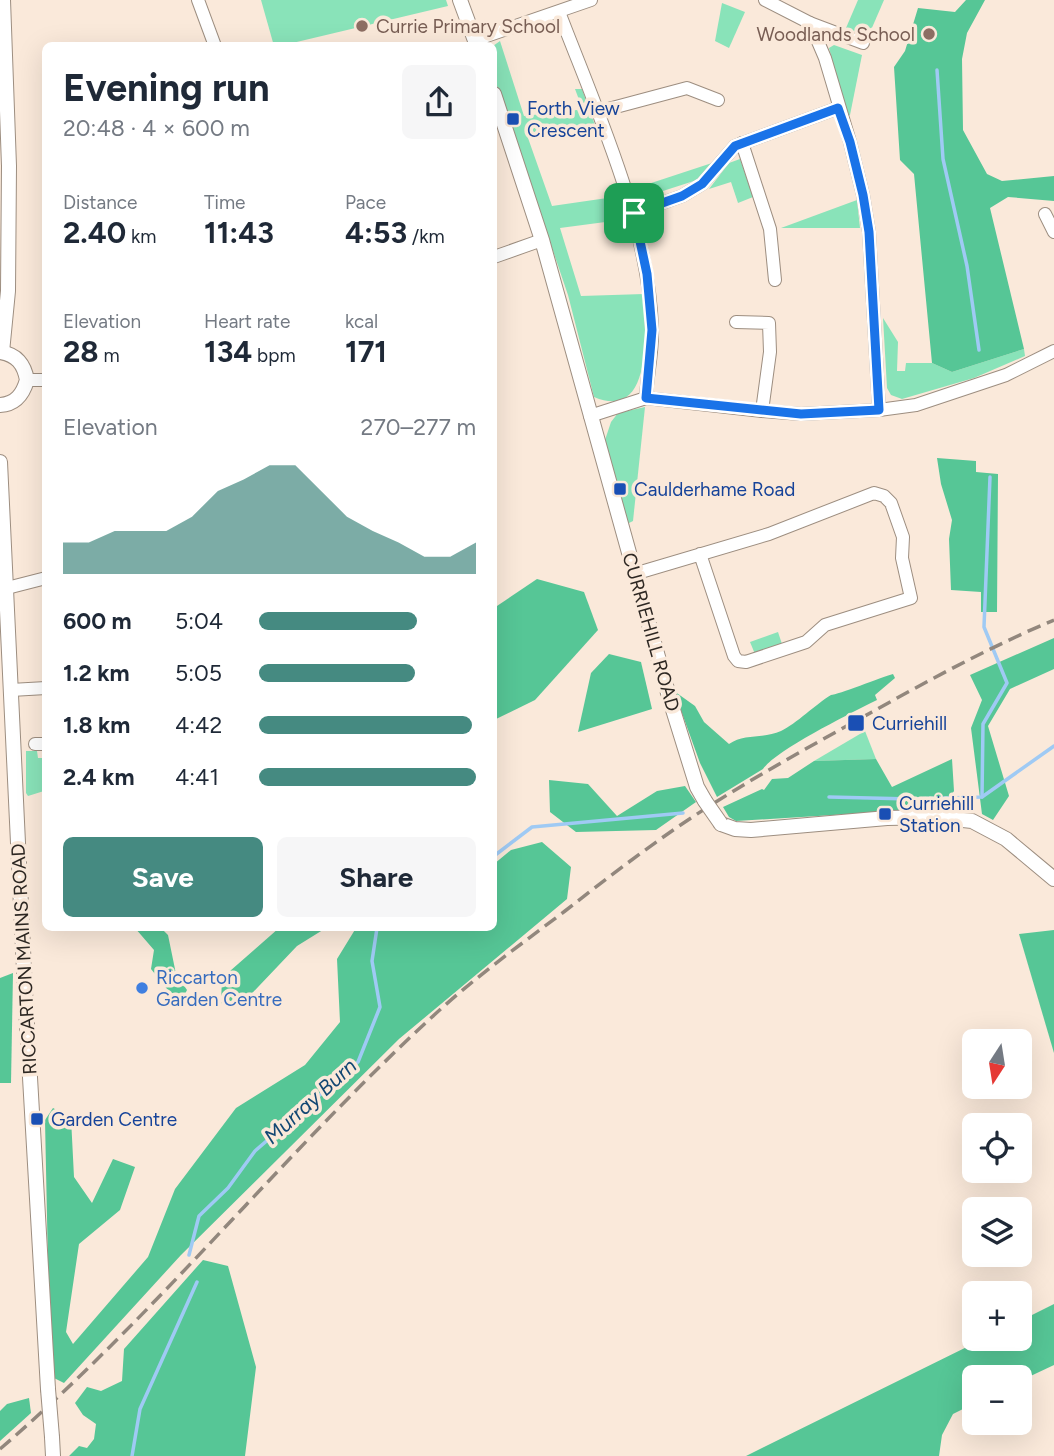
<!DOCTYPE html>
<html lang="en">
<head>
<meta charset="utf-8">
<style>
  :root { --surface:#fff; --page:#f6f6f7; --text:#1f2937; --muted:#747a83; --accent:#458a81 }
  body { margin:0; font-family:Figtree,sans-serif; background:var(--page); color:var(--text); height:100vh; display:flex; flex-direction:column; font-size:26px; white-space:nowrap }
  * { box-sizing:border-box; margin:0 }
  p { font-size:23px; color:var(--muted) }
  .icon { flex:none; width:38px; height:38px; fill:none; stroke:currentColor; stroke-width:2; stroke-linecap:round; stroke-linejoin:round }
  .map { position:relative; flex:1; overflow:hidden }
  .details { position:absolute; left:42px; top:42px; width:455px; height:889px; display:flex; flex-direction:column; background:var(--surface); border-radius:10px; box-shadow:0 7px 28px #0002 }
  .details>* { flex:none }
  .needle { width:46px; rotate:192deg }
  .fabs { position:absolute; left:962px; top:1029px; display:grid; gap:14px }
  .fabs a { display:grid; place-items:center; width:70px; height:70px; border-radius:10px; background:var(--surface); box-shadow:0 7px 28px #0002; font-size:35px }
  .pin { position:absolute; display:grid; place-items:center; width:60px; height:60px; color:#fff; margin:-30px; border-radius:14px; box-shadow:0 4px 10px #0006 }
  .round { display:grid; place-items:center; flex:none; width:74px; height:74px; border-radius:10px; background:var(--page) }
  .head { display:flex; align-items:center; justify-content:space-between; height:119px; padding:0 21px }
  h1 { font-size:38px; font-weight:700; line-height:52px }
  .metrics { display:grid; grid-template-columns:repeat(3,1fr); gap:10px; height:119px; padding:7px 21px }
  .metrics div { display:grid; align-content:center }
  .metrics b { font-size:30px; font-weight:700 }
  .metrics small { font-size:19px; font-weight:400 }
  .metrics p { font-size:19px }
  .chart { height:196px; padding:14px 21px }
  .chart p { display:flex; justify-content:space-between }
  .chart svg { width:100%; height:126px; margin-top:7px; fill:var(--accent); opacity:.7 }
  .action { display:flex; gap:14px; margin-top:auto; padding:14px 21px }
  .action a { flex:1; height:80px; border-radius:10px; background:var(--accent); color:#fff; font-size:28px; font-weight:700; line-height:80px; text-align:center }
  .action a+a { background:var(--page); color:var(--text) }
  ul { padding:0 21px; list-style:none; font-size:23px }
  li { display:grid; grid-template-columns:112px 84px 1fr; align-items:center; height:52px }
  li i { height:18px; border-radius:9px; background:var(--accent) }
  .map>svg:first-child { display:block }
  .green { fill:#89e3b9 }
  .forest { fill:#56c696 }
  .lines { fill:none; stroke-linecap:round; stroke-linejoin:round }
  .stream { stroke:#9fcaf4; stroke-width:3.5 }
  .minor-casing { stroke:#9d8e80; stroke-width:14 }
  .tertiary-casing { stroke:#9d8e80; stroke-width:16 }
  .minor { stroke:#fff; stroke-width:12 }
  .tertiary { stroke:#fff; stroke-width:14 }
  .rail { stroke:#92877d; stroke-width:3.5; stroke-dasharray:14 7; stroke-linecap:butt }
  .tertiary-bridge-casing { stroke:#9d8e80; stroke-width:16; stroke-linecap:butt }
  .tertiary-bridge { stroke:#fff; stroke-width:14 }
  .route-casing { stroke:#fff; stroke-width:14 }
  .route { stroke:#1a73e8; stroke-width:9 }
  .education-dot { fill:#8d6e63; stroke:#fae9da; stroke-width:2.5 }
  .transit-dot { fill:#1a4fb4; stroke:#fae9da; stroke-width:2.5 }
  .shop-dot { fill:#3f7fe0; stroke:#fae9da; stroke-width:2.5 }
  .labels { text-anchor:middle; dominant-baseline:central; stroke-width:7; stroke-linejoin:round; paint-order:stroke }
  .education-label { font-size:19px; fill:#785e54; stroke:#fae9da; text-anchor:start }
  .transit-label { font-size:19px; fill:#164399; stroke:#fae9da; text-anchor:start }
  .street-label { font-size:19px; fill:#2d2722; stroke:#fae9da }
  .shop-label { font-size:19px; fill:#366cbe; stroke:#fae9da; text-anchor:start }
  .water-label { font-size:21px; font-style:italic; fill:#124773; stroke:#fae9da }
</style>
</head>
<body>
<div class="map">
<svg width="1054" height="1456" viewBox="0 0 1054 1456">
  <rect width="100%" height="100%" fill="#fae9da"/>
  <g class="green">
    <polygon points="261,0 446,0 448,6 284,45 274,46"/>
    <polygon points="858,0 884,0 868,37 846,28"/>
    <polygon points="722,3 745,12 729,48 715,41"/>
    <path d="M500,41L524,116L577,110L581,105L575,89H582L596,128L528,138L552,206L621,196L628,219L560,228L581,296L644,294C645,329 654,422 594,397L568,295L494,77L493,46Z"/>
    <polygon points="834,45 862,55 850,115 847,116 829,48"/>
    <polygon points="740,159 753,197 738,203 731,182 709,189 729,163"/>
    <polygon points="712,163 697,180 635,200 633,189"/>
    <polygon points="857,200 860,228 781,228"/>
    <polygon points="883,318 898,342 897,371 905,371 906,363 932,363 952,372 1024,349 1025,356 974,378 902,399 891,395 887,388"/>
    <polygon points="645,407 633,521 627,524 605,440 611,422 618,413"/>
    <polygon points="778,632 782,644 755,654 750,642"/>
    <polygon points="865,731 876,759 814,761"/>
    <polygon points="26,751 37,751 38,758 45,758 45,793 44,791 28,796 26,793"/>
  </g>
  <g class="forest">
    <polygon points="966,0 985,0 967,33 962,59 963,130 987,174 1002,181 1054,176 1054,201 1008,197 990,208 1024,349 952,372 932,363 914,174 900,160 894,67 905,51 918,8 955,12"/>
    <polygon points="937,458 976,461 976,472 998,474 997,612 981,612 981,592 951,590 949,539 952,520 941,484"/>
    <polygon points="537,579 584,592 598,630 535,700 494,720 494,608"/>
    <polygon points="1054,638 1054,669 1010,689 988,726 1009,796 993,820 982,814 971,728 982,700 970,675"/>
    <polygon points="609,654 641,662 652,709 578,732 591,673"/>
    <path d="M893,674L895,678L875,695L877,700C853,712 776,750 763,769L717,797L700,763L674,691L695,706L704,722L729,744C744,733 764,739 781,731C796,724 816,704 831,695C837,695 882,677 893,674Z"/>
    <polygon points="876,759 892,787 952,759 954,791 944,808 736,821 729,817 723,807 762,789 764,790 772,779 788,778 814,761"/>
    <polygon points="549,780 588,784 617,816 657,791 685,786 696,802 656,830 576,832 550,812"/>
    <polygon points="542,842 571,867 567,899 399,1039 181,1255 64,1383 54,1378 48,1266 45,1120 53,1108 71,1118 74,1177 92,1203 113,1159 135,1167 120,1210 79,1244 66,1332 73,1344 148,1257 175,1189 236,1108 305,1065 340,1022 337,959 356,928 494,928 494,864 511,850"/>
    <polygon points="135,928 161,928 168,935 176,974 187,990 183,998 171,994 151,969 154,950"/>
    <polygon points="279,928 326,928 297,946 239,1007 221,1003 222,978"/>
    <polygon points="1054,930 1054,1053 1019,934"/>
    <polygon points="13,973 11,1083 0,1083 0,978"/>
    <polygon points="203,1260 228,1266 256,1367 245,1456 69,1456 79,1446 87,1448 94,1439 96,1424 83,1415 75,1403 87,1387 101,1391 122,1381 124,1349"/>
    <polygon points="1054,1304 1054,1365 1020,1381 1020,1377 975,1377 975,1403 953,1414 942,1435 939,1456 746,1456 983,1339 1020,1339 1020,1321"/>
    <polygon points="29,1398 31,1413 0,1441 0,1411 7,1404"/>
  </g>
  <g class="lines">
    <g class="stream">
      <polyline points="937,70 943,159 967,266 979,350"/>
      <polyline points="829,797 911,799 982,797 1054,746"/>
      <polyline points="982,797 983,724 1007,683 984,627 990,477"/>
      <polyline points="494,856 532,827 683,813"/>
      <polyline points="189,1255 199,1216 228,1188 255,1151 358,1062 380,1007 372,961 377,928"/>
      <polyline points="132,1456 140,1409 197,1282"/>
    </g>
    <g class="minor-casing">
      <g id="minor">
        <polyline points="198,0 215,46"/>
        <polyline points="765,0 810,23 825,58 850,142 863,195 869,232 879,410"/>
        <path d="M559,12C596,109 649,224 652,329C653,352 647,375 646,398"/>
        <polyline points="810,23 863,43"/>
        <polyline points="475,40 591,0"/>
        <polyline points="597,112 687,88 718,100"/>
        <polyline points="742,143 770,229 775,280"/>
        <polyline points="634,213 682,196 702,184 735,146 838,108"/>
        <polyline points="1045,214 1054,232"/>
        <polyline points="494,257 542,240"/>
        <polyline points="736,322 769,323 770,352 762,411"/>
        <polyline points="27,380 46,380"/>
        <polyline points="590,416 646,398 762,411 801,414 879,410 916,405 1006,375 1054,351"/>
        <polyline points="634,574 769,534 874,493 884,496 891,503 903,537 902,558 911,598 825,625 806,642 746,662 738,661 734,656 700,554"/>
        <polyline points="7,588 46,578"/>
        <polyline points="11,690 46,688"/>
        <polyline points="35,744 46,744"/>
      </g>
    </g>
    <g class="tertiary-casing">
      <g id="tertiary">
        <polyline points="460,0 477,46"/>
        <polyline points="494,94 542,240 670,700 697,787 705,801"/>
        <path d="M0,352C17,355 24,364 27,380C23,394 16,404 0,405"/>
        <polyline points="2,352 8,291 9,166 3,0"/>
        <polyline points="0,462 25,991 48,1389"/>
        <polyline points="721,824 735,829 751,830 887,818 936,817 972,821 1006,839 1054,879"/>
        <polyline points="52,1437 53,1456"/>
      </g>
    </g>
    <use href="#minor" class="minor"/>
    <use href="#tertiary" class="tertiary"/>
    <path class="rail" d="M0,1449C155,1316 282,1155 432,1017C474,978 520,945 565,911C602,882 640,853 679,826C741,784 807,748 872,712C931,679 992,646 1054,620"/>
    <g class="tertiary-bridge-casing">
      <g id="tertiary-bridge">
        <polyline points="705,801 721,824"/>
        <polyline points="48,1389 52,1437"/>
      </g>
    </g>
    <use href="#tertiary-bridge" class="tertiary-bridge"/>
  </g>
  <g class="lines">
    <g class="route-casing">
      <polygon id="route" points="838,108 850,142 863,195 869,232 879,410 801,414 646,398 652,330 647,274 634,213 682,196 702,184 735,146"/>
    </g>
    <use href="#route" class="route"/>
  </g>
  <g class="education-dot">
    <circle cx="362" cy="26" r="7"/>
    <circle cx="929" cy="34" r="7"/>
  </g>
  <g class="transit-dot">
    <rect x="506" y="112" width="14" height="14" rx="3.5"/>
    <rect x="613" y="482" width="14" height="14" rx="3.5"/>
    <rect x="847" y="714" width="18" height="18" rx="3.5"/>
    <rect x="878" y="807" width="14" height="14" rx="3.5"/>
    <rect x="30" y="1112" width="14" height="14" rx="3.5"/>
  </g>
  <circle class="shop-dot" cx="142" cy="988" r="7"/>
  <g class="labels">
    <g class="education-label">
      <text x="376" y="26">Currie Primary School</text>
      <text x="915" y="34" text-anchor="end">Woodlands School</text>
    </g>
    <g class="transit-label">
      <text x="527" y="108">Forth View<tspan x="527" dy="22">Crescent</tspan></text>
      <text x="634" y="489">Caulderhame Road</text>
      <text x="872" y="723">Curriehill</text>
      <text x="899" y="803">Curriehill<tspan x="899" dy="22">Station</tspan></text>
      <text x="51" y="1119">Garden Centre</text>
    </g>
    <g class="street-label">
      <text transform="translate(651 632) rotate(74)">CURRIEHILL ROAD</text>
      <text transform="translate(24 959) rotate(-93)">RICCARTON MAINS ROAD</text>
    </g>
    <g class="shop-label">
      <text x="156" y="977">Riccarton<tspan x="156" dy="22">Garden Centre</tspan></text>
    </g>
    <g class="water-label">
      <text transform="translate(310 1101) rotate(-42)">Murray Burn</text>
    </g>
  </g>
</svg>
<div class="fabs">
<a><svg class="needle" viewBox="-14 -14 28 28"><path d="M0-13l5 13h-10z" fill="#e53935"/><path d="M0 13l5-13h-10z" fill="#747a83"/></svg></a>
<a><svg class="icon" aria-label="locate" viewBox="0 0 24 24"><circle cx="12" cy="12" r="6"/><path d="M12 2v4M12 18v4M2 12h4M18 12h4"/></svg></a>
<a><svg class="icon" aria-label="layers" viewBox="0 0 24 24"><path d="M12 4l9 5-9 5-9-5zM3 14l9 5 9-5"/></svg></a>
<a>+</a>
<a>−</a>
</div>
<div class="pin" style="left:634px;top:213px;background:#1e9e55"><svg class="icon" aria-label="arrive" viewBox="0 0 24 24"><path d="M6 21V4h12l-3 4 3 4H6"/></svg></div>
<section class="details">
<div class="head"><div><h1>Evening run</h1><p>20:48 · 4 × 600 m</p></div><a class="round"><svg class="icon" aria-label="share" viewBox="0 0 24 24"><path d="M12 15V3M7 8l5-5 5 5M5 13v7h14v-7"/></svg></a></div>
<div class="metrics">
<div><p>Distance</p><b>2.40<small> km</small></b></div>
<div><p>Time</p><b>11:43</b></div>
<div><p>Pace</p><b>4:53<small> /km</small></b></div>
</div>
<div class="metrics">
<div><p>Elevation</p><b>28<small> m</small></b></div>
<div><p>Heart rate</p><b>134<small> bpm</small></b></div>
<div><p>kcal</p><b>171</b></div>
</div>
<div class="chart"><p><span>Elevation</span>270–277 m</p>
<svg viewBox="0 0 160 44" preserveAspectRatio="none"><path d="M0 44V33L10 33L20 29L30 29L40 29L50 24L60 15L70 11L80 6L90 6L100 15L110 24L120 29L130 33L140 38L150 38L160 33V44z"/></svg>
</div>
<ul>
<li><b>600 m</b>5:04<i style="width:73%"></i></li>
<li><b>1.2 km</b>5:05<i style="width:72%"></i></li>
<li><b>1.8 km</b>4:42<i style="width:98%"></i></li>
<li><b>2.4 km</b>4:41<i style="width:100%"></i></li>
</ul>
<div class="action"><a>Save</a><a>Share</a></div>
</section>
</div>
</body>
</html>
